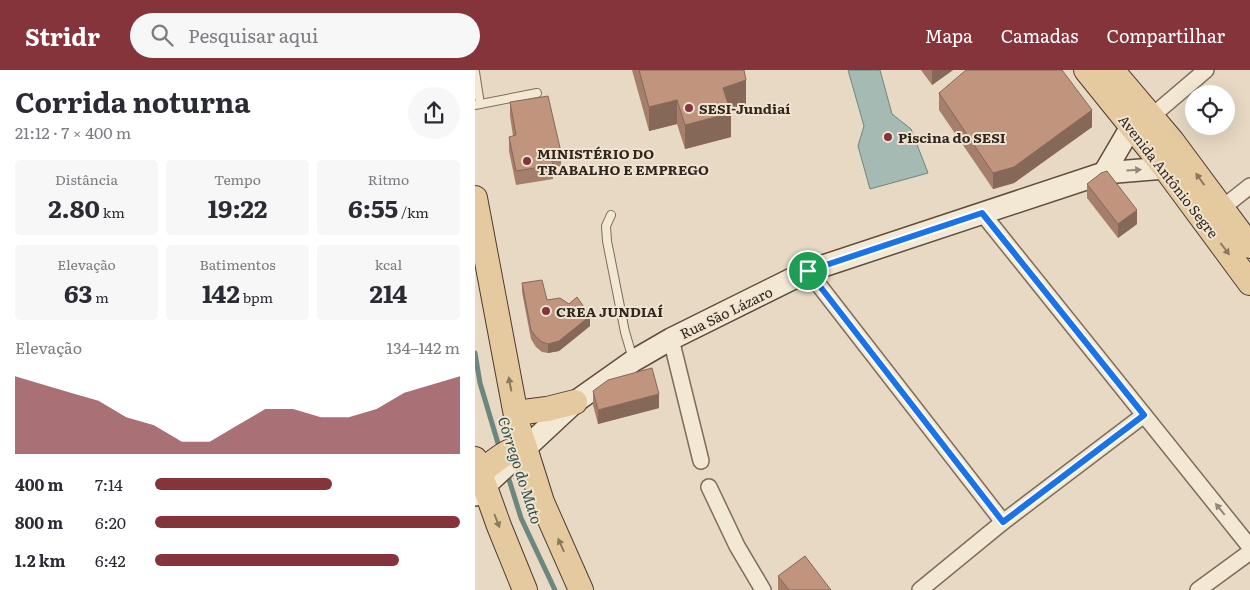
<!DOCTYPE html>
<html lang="pt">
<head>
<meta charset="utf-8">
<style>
  :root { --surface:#fff; --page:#f7f7f7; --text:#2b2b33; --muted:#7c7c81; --accent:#85343b }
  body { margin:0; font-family:Literata,serif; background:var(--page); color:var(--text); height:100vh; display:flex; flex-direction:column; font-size:19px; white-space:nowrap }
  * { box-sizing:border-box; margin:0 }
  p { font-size:16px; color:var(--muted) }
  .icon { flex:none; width:28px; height:28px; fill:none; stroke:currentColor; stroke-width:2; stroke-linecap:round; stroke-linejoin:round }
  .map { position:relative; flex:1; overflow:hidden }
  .side { display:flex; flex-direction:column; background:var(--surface); width:475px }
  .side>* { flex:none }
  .tools { position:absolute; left:710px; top:15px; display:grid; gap:10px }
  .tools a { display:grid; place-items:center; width:50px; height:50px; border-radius:50%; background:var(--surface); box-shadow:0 5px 20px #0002; font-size:25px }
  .pin { position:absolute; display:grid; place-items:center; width:42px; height:42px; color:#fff; margin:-21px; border:2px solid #fff; border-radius:50%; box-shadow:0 1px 5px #0007 }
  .round { display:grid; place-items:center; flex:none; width:52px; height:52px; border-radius:26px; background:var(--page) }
  .headline { display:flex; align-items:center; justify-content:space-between; height:85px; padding:0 15px }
  h1 { font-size:28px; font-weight:700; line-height:38px }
  .metrics { display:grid; grid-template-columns:repeat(3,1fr); gap:8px; height:85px; padding:5px 15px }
  .metrics div { display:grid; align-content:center; border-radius:5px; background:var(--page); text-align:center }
  .metrics b { font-size:25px; font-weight:700 }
  .metrics small { font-size:14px; font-weight:400 }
  .metrics p { font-size:14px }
  .chart { height:140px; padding:10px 15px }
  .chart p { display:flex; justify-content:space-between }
  .chart svg { width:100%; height:90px; margin-top:5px; fill:var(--accent); opacity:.7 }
  ul { padding:0 15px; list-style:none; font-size:16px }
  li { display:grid; grid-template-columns:80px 60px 1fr; align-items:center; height:38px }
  li i { height:12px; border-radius:6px; background:var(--accent) }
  header { display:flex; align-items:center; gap:30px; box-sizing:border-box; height:70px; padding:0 25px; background:var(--accent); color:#fff }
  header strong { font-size:24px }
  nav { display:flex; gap:28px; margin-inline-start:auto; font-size:18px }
  .search { width:350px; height:45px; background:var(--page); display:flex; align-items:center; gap:12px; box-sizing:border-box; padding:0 18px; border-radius:28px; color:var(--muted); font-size:19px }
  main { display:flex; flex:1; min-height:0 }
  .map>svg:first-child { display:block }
  .water { fill:#a4bab2; stroke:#6d877e }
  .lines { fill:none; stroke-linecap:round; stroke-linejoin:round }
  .stream { stroke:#6d877e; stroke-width:5 }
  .service-casing { stroke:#7f6c5c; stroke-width:10 }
  .minor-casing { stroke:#7f6c5c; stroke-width:18 }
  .secondary-casing { stroke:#604d3f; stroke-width:24 }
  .primary-casing { stroke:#4d3b30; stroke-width:26 }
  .service { stroke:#f3e8d4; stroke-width:8 }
  .minor { stroke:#f3e8d4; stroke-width:15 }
  .secondary { stroke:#f3e8d4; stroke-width:21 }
  .primary { stroke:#e6ca9f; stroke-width:24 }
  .wall { fill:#a57f6c }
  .shaded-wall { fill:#866858 }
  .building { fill:#c0947d; stroke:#866858 }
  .oneway { fill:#928779 }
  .oneway2 { fill:#8c785e }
  .route-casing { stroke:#fff; stroke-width:10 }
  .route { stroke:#1a73e8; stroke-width:6 }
  .poi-dot { fill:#85343b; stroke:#f0e4d1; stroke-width:2 }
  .labels { text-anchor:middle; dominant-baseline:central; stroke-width:4; stroke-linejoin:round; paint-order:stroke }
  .poi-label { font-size:14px; font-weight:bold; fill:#31261e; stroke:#f0e4d1; text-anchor:start }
  .street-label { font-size:14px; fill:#31261e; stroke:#f0e4d1 }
  .water-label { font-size:15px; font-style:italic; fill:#2f4e4a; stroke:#f0e4d1 }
</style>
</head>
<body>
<header>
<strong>Stridr</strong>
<div class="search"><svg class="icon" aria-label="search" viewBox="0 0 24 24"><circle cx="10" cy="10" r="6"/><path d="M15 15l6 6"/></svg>Pesquisar aqui</div>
<nav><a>Mapa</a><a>Camadas</a><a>Compartilhar</a></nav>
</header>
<main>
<section class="side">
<div class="headline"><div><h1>Corrida noturna</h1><p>21:12 · 7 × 400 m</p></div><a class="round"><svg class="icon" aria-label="share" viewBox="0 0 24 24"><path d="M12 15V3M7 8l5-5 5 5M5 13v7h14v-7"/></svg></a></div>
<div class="metrics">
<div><p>Distância</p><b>2.80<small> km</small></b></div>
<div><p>Tempo</p><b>19:22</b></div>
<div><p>Ritmo</p><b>6:55<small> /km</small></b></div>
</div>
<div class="metrics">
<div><p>Elevação</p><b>63<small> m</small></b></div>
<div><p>Batimentos</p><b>142<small> bpm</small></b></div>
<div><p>kcal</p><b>214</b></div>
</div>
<div class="chart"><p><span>Elevação</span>134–142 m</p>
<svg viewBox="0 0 160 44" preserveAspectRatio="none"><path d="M0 44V6L10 10L20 14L30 18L40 26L50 30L60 38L70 38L80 30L90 22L100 22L110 26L120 26L130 22L140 14L150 10L160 6V44z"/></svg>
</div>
<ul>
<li><b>400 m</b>7:14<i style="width:58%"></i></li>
<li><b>800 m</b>6:20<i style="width:100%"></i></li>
<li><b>1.2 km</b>6:42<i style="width:80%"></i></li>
</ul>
</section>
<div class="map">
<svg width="775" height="520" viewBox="0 0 775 520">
  <rect width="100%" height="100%" fill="#e7d9c3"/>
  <polygon class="water" points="373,0 405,0 417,44 436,59 453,103 395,119 383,76 389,56"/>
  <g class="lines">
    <g class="stream">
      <polyline points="0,283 5,313 25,380"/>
      <polyline points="32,403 46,448 80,520"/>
    </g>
    <g class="service-casing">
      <g id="service">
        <polyline points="0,2 5,34"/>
        <polyline points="0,35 62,23"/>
        <polyline points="136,145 131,156 132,171 150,262 158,289"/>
      </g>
    </g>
    <g class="minor-casing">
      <g id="minor">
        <polyline points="677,46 731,0"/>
        <polyline points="746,139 775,116"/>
        <polyline points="507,143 775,477"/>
        <polyline points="333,201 528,452"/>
        <polyline points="196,269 226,391"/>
        <polyline points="234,417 262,476 288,520"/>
        <polyline points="445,520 528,452 669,345"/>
        <polyline points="723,520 775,482"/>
      </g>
    </g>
    <g class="secondary-casing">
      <g id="secondary">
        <polyline points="629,103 656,57"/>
        <polyline points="0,425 100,332 158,291 196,269 333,201 629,103 690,98"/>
      </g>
    </g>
    <g class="primary-casing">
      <g id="primary">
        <polyline points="611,0 690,98 775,213"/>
        <polyline points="637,0 697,71 775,176"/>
        <polyline points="0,128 43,356 50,378"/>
        <polyline points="41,343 72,339 100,332"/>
        <polyline points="0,389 24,456 50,520"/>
        <path d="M5,403C16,394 35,376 50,378L67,432L106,520"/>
      </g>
    </g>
    <use href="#service" class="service"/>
    <use href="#minor" class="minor"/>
    <use href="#secondary" class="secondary"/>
    <use href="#primary" class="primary"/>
  </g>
  <g class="wall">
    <polygon points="157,0 269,0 271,34 255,40 256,67 210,79 202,54 174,61"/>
    <polygon points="446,0 478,0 457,15"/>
    <polygon points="464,23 617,57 539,113 518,119 464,40"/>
    <polygon points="35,32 86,82 86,96 78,97 78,109 41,115 34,81 34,67 38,66 35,46"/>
    <polygon points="612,114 662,154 643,168 612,128"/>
    <polygon points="47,213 72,230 115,256 84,281 73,283 67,282 61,277 56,269 47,222"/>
    <polygon points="118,321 184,338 123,354 118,335"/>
    <polygon points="303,506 356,520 303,520"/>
  </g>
  <g class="shaded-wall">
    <polygon points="457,0 478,0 457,15"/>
    <polygon points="271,10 271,34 248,42 248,18"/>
    <polygon points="202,30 202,54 174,61 174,37"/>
    <polygon points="617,40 617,57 539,113 518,119 518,103"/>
    <polygon points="256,43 256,67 210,79 210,55"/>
    <polygon points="662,140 662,154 643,168 643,154"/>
    <polygon points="115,246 115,256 84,281 73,283 73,274"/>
    <polygon points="184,324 184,338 123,354 123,340"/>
  </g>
  <g class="building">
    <polygon points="164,0 269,0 271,10 248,18 256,43 210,55 202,30 174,37"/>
    <polygon points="491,0 587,0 617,40 539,97 518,103 464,23"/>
    <polygon points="73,26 86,82 75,84 78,95 41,101 34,67 41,65 35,32"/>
    <polygon points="632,101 662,140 643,154 612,114 626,103"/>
    <polygon points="67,210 72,230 85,228 94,234 102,227 115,246 84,271 73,274 67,272 61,267 56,260 47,213"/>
    <polygon points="177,298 184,324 123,340 118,321 133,310"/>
    <polygon points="330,486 356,520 314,520 303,506"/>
  </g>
  <defs><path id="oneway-solid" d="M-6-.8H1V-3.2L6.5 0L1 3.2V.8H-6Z" transform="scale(1.25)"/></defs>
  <g class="oneway">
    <use href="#oneway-solid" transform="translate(659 100) rotate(-4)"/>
    <use href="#oneway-solid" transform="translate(745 439) rotate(-129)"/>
  </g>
  <g class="oneway2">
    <use href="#oneway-solid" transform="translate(725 109) rotate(-126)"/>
    <use href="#oneway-solid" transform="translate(750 179) rotate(53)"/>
    <use href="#oneway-solid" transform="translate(35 314) rotate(-101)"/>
    <use href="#oneway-solid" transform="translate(22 451) rotate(69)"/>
    <use href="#oneway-solid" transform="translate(86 475) rotate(-114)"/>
  </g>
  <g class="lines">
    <g class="route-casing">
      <polygon id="route" points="507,143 669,345 528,452 333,201"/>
    </g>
    <use href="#route" class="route"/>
  </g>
  <g class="poi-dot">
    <circle cx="214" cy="38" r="5"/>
    <circle cx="413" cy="67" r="5"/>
    <circle cx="52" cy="91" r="5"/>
    <circle cx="71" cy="241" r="5"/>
  </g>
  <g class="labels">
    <g class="poi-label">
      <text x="224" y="38">SESI-Jundiaí</text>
      <text x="423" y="67">Piscina do SESI</text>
      <text x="62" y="83">MINISTÉRIO DO<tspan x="62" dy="16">TRABALHO E EMPREGO</tspan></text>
      <text x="81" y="241">CREA JUNDIAÍ</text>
    </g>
    <g class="street-label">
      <text transform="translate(694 106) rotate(52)">Avenida Antônio Segre</text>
      <text transform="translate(251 242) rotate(-26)">Rua São Lázaro</text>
    </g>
    <g class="water-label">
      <text transform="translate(46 400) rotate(72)">Córrego do Mato</text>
    </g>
  </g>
</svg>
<div class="tools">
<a><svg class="icon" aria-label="locate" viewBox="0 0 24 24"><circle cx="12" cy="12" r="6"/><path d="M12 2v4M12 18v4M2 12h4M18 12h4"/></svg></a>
</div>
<div class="pin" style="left:333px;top:201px;background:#1e9e55"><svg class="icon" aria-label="arrive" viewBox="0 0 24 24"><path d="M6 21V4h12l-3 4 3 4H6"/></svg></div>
</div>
</main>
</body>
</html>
